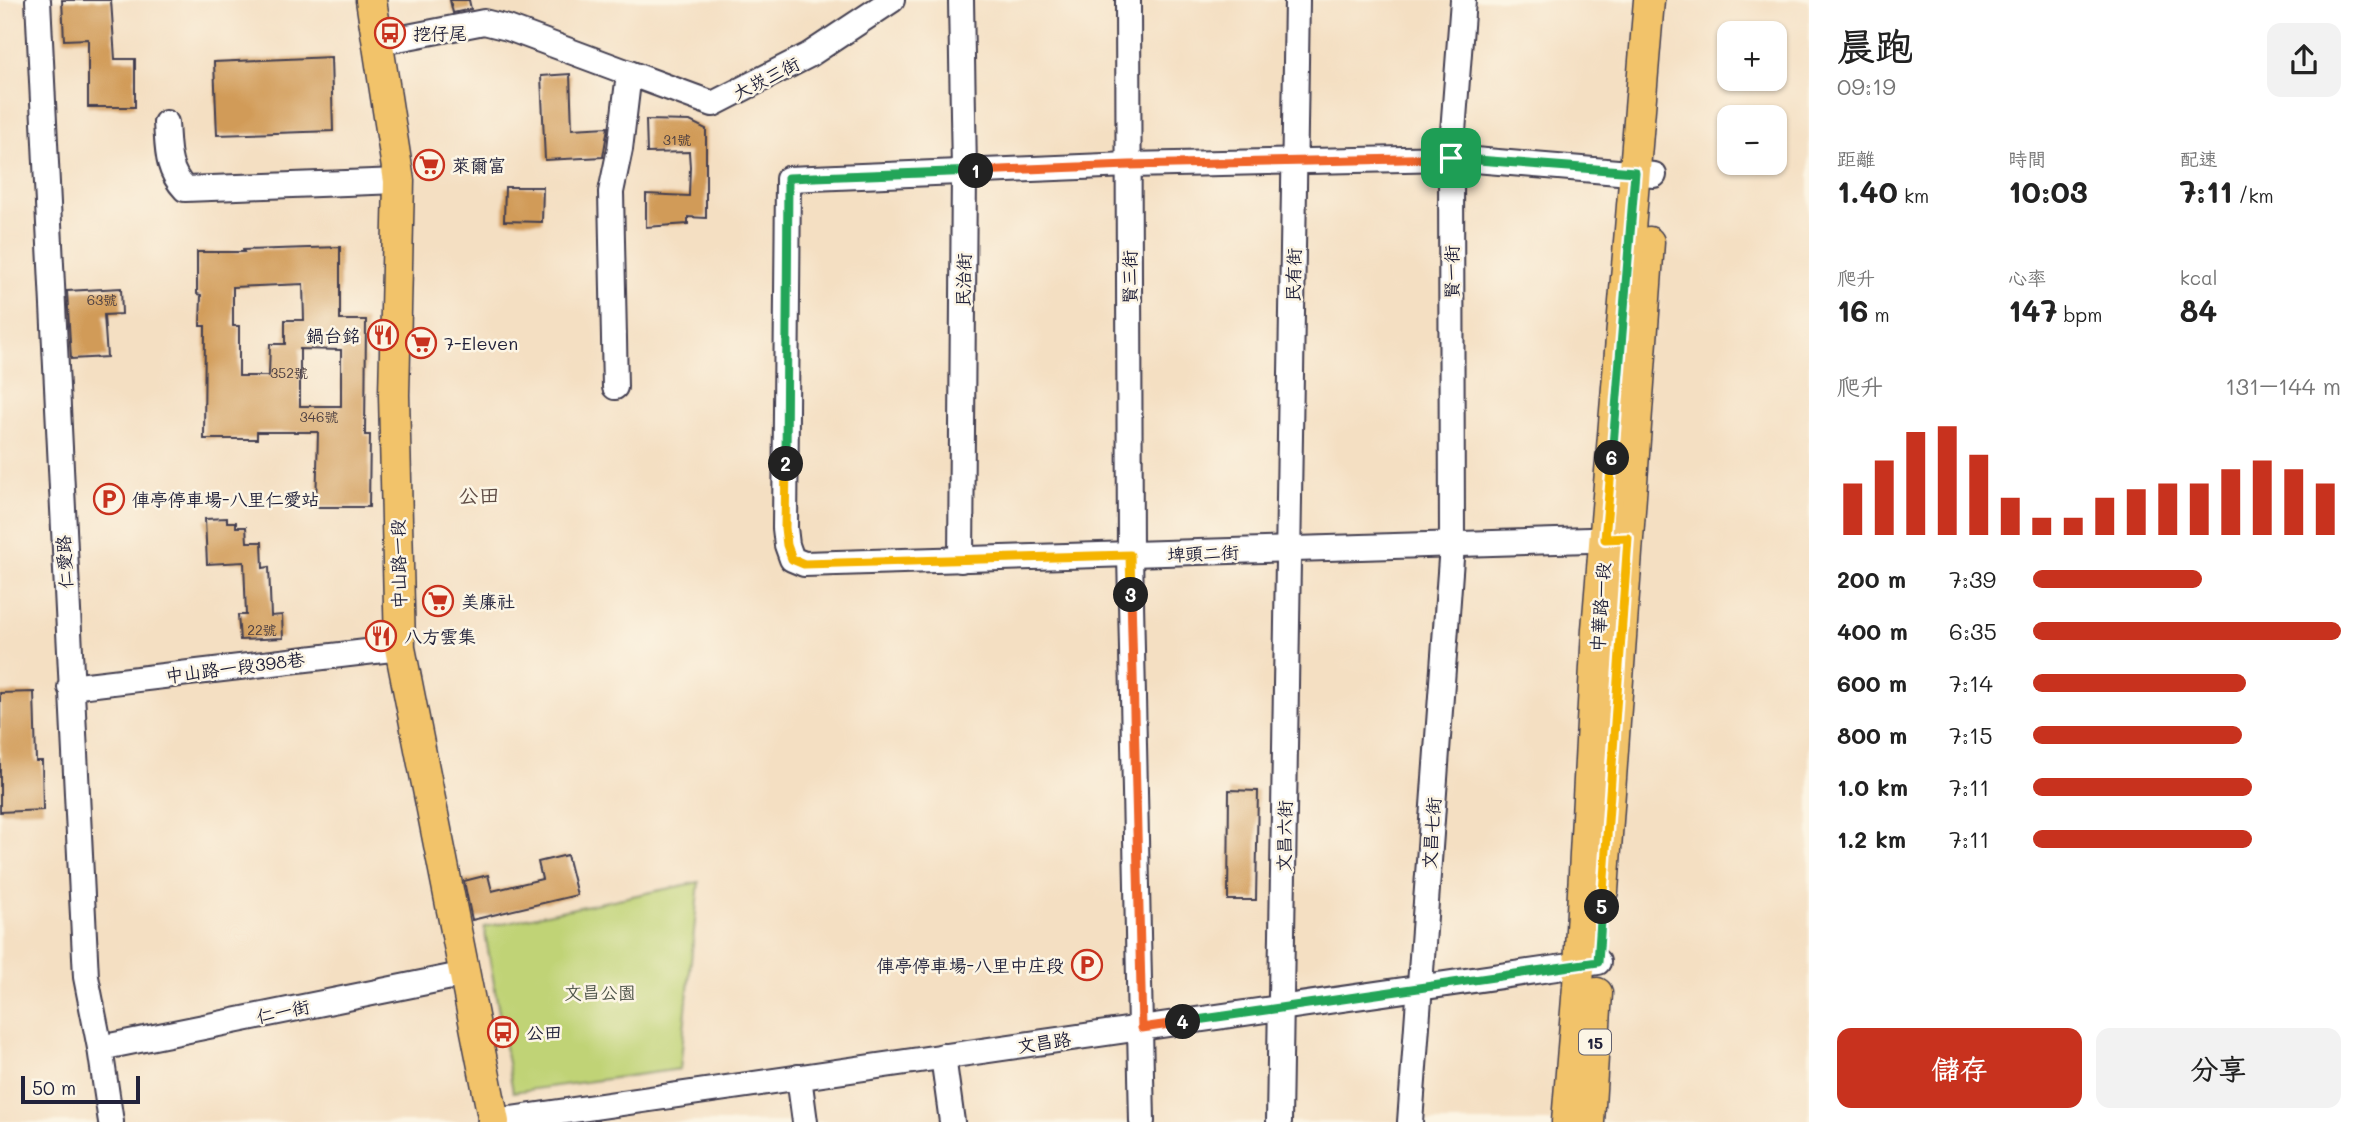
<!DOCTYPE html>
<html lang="zh-TW">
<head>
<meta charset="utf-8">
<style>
  :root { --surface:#fff; --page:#f2f2f2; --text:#222; --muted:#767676; --accent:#c8321e }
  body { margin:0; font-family:Mali,"LXGW WenKai TC",sans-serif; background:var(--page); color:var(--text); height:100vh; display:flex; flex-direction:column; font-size:26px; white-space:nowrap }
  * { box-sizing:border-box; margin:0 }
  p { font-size:23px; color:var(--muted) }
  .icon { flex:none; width:38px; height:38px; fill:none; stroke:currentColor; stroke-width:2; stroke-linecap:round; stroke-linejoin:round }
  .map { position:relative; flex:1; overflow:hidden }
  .details { display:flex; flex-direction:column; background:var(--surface); width:560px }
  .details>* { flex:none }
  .tools { position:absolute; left:1717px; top:21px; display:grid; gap:14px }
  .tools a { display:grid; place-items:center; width:70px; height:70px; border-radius:14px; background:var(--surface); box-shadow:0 2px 5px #0004; font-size:35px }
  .scale { position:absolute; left:21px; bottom:18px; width:119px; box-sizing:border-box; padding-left:7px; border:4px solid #22223b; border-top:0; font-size:19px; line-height:24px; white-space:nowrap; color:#22223b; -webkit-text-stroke:5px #fcf5e5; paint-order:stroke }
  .pin { position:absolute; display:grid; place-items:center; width:60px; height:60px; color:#fff; margin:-30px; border-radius:14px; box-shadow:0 4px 10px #0006 }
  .km { position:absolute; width:35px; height:35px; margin:-18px; border-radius:50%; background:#222; color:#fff; font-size:19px; line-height:35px; text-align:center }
  .round { display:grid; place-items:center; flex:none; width:74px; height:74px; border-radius:14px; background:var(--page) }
  .headline { display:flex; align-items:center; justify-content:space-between; height:119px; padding:0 28px }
  h1 { font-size:38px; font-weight:800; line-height:52px }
  .metrics { display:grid; grid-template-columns:repeat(3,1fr); gap:10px; height:119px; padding:7px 28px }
  .metrics div { display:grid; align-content:center }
  .metrics b { font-size:30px; font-weight:800 }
  .metrics small { font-size:19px; font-weight:400 }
  .metrics p { font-size:19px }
  .chart { height:196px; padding:14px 28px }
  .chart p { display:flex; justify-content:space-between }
  .chart svg { width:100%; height:126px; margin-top:7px; stroke:var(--accent); stroke-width:6 }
  .action { display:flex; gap:14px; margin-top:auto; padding:14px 28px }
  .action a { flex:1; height:80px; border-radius:14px; background:var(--accent); color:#fff; font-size:28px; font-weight:800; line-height:80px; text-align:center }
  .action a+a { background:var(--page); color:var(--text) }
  ul { padding:0 28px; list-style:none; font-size:23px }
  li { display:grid; grid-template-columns:112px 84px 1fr; align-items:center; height:52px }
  li i { height:18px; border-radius:9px; background:var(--accent) }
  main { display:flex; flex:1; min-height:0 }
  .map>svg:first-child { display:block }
  .green { fill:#c0d376; stroke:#717a58; stroke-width:2 }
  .building { fill:#d19b58; fill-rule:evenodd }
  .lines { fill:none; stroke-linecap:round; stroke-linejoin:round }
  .minor-casing { stroke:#423e4f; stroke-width:28 }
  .major-casing { stroke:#423e4f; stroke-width:33 }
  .minor { stroke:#fff; stroke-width:24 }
  .major { stroke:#f2c36a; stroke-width:30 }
  .split-1-casing { stroke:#fff; stroke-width:14 }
  .split-2-casing { stroke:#fff; stroke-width:14 }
  .split-3-casing { stroke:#fff; stroke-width:14 }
  .split-4-casing { stroke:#fff; stroke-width:14 }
  .split-5-casing { stroke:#fff; stroke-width:14 }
  .split-6-casing { stroke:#fff; stroke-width:14 }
  .split-7-casing { stroke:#fff; stroke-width:14 }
  .split-1 { stroke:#f0652b; stroke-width:9 }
  .split-2 { stroke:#22a559; stroke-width:9 }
  .split-3 { stroke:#f5b400; stroke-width:9 }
  .split-4 { stroke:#f0652b; stroke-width:9 }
  .split-5 { stroke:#22a559; stroke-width:9 }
  .split-6 { stroke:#f5b400; stroke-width:9 }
  .split-7 { stroke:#22a559; stroke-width:9 }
  .labels { text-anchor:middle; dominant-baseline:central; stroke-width:5; stroke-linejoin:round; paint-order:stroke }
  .number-label { font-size:14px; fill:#4e4042 }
  .shield { fill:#fcf5e5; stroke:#63616e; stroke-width:2 }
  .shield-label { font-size:16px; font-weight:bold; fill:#22223b }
  .poi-label { font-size:18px; fill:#22223b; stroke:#fcf5e5; text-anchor:start }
  .street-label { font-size:18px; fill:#22223b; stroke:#fcf5e5 }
  .park-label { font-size:18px; fill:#51574d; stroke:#fcf5e5 }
  .quarter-label { font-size:21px; fill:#5f4c45; stroke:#fcf5e5 }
</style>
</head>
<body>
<main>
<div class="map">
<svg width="1809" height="1122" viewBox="0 0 1809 1122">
  <rect width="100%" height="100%" fill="#fcf5e5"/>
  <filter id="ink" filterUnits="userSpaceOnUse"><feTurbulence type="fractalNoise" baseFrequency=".0143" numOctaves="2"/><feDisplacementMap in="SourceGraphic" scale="14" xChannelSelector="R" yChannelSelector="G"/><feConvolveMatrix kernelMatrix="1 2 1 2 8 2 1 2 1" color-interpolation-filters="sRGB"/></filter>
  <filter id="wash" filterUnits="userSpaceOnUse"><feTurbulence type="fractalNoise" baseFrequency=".00686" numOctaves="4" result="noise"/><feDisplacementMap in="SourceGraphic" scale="28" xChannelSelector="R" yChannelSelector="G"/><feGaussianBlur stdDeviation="1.57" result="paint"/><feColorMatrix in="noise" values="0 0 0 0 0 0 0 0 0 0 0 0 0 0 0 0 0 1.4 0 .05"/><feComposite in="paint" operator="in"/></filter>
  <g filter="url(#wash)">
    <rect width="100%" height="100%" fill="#f4dfc2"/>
    <polygon class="green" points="699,882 680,1069 513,1092 484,927"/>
    <g id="blocks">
      <g class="building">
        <polygon points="62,0 111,0 115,59 135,59 135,107 88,107 88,39 64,40"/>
        <polygon points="450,0 469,0 471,9 453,13"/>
        <polygon points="331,57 333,131 217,135 214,62"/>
        <polygon points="570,74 572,129 608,127 603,157 545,160 541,76"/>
        <polygon points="646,120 690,121 706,129 706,218 688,217 688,224 646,227 646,194 689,196 690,167 689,152 647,153"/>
        <polygon points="505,187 543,187 542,222 504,221"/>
        <path d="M340,247V320H366L365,435H370L369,507H316L318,432H257V439H204L205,326H200L201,295L197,294V252H244L243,250ZM303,284L304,320H285V344H270L269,376H239V326H233V287ZM300,349L341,350V406H300Z"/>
        <polygon points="121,288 122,314 104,315 107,357 71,359 67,291"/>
        <polygon points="227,518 227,522 236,522 236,527 246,527 247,542 262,542 263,568 269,567 271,616 282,615 283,638 240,640 238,615 246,615 244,562 207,564 205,519"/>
        <polygon points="34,692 36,761 42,761 43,810 0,812 0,693"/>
        <polygon points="1229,790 1258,791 1256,900 1228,900"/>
        <polygon points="567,855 577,895 472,920 464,881 488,875 492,891 542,879 538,862"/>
      </g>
    </g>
  </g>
  <g filter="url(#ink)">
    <use href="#blocks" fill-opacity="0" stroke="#423e4f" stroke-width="2"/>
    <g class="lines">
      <g class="minor-casing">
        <g id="minor">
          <polyline points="38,0 86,977 100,1048 111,1122"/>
          <polyline points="1128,0 1130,555 1142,1122"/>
          <polyline points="377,43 484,22 508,28 629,73 620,149 611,192 615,387"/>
          <polyline points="629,73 713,104 809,55 892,0"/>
          <path d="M166,123C168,148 166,169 185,189L399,181"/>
          <polyline points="1621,539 804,564 792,559 787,545 785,528 788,179 1129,165 1451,158 1654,175"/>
          <polyline points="961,560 964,171 961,0"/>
          <polyline points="70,687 400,648"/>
          <polyline points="100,1048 466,974"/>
          <polyline points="943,1056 952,1122"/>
          <polyline points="799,1077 805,1122"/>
          <polyline points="490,1122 1598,962"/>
          <polyline points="1279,1122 1297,0"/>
          <polyline points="1410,1122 1452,545 1451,158 1463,0"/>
        </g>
      </g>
      <g class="major-casing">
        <g id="major">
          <polyline points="371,0 399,181 394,395 400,648 494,1122"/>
          <polyline points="1603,891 1649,242"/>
          <polyline points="1567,1122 1578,986 1597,629 1649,0"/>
          <polyline points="1589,1122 1597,993"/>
        </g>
      </g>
      <use href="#minor" class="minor"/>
      <use href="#major" class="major"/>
    </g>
  </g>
  <g class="lines" filter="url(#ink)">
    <g class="split-1-casing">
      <polyline id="split-1" points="976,171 1129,165 1451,158"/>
    </g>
    <g class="split-2-casing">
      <polyline id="split-2" points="786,464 788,178 976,171"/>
    </g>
    <g class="split-3-casing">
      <polyline id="split-3" points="786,464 785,528 787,545 792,559 804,564 1130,555 1131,595"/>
    </g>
    <g class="split-4-casing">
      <polyline id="split-4" points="1131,595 1142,1028 1183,1022"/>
    </g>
    <g class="split-5-casing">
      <polyline id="split-5" points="1183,1022 1598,962 1602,907"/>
    </g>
    <g class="split-6-casing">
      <polyline id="split-6" points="1602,907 1628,538 1605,539 1612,458"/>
    </g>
    <g class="split-7-casing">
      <polyline id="split-7" points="1451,158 1635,172 1612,458"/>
    </g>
    <use href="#split-1" class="split-1"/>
    <use href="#split-2" class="split-2"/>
    <use href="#split-3" class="split-3"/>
    <use href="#split-4" class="split-4"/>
    <use href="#split-5" class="split-5"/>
    <use href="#split-6" class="split-6"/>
    <use href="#split-7" class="split-7"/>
  </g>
  <defs>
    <g id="bus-ring" transform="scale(1.575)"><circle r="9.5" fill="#fcf5e5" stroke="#c8321e" stroke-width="1.5"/><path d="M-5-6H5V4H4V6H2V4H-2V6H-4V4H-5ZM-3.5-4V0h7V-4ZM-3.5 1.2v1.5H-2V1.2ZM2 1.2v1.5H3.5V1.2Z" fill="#c8321e"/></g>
    <g id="supermarket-ring" transform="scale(1.575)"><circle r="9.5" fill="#fcf5e5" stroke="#c8321e" stroke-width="1.5"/><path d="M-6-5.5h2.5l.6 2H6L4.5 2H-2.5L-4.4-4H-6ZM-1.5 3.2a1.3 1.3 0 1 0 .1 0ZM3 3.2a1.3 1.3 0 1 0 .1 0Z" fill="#c8321e"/></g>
    <g id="restaurant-ring" transform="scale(1.575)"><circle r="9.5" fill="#fcf5e5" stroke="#c8321e" stroke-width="1.5"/><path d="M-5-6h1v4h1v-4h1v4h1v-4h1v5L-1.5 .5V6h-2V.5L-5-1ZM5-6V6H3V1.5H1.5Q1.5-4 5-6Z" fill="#c8321e"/></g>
    <g id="parking-ring" transform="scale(1.575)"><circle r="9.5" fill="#fcf5e5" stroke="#c8321e" stroke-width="1.5"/><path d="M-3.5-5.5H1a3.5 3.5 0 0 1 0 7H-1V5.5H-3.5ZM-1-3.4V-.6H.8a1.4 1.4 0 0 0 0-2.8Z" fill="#c8321e"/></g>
  </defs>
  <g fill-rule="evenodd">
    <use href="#bus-ring" x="390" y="33"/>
    <use href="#supermarket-ring" x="429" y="165"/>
    <use href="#restaurant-ring" x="383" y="335"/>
    <use href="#supermarket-ring" x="421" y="343"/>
    <use href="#parking-ring" x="109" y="499"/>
    <use href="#supermarket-ring" x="438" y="601"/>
    <use href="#restaurant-ring" x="381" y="636"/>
    <use href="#parking-ring" x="1087" y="965"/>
    <use href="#bus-ring" x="503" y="1032"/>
  </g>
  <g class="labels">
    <g class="number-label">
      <text x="677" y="139">31號</text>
      <text x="102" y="299">63號</text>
      <text x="289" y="372">352號</text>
      <text x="319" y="416">346號</text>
      <text x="262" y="629">22號</text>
    </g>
    <rect class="shield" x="1579" y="1029.5" width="32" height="25" rx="5"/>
    <g class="shield-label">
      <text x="1595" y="1042">15</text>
    </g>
    <g class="poi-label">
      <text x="413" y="33">挖仔尾</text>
      <text x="452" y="165">萊爾富</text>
      <text x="360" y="335" text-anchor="end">鍋台銘</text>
      <text x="444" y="343">7-Eleven</text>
      <text x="132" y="499">俥亭停車場-八里仁愛站</text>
      <text x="461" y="601">美廉社</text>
      <text x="404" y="636">八方雲集</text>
      <text x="1064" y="965" text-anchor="end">俥亭停車場-八里中庄段</text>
      <text x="526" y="1032">公田</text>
    </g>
    <g class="street-label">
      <text transform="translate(766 78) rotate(-27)">大崁三街</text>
      <text transform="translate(1451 272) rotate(-90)">賢一街</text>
      <text transform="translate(1293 275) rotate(-89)">民有街</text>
      <text transform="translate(1129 277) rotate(-90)">賢三街</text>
      <text transform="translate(963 280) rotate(-89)">民治街</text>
      <text transform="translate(1203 553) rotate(-2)">埤頭二街</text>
      <text transform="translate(64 562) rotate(-93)">仁愛路</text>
      <text transform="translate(398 564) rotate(-91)">中山路一段</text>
      <text transform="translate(1600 607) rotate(-86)">中華路一段</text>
      <text transform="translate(235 667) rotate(-7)">中山路一段398巷</text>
      <text transform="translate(1431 833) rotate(-86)">文昌七街</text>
      <text transform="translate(1284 836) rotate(-89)">文昌六街</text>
      <text transform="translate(283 1011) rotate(-12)">仁一街</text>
      <text transform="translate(1044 1042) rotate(-8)">文昌路</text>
    </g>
    <g class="park-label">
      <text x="600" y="992">文昌公園</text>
    </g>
    <g class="quarter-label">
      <text x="479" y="494">公田</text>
    </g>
  </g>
</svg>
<div class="tools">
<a>+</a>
<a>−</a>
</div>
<div class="scale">50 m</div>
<div class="pin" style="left:1451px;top:158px;background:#1e9e55"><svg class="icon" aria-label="arrive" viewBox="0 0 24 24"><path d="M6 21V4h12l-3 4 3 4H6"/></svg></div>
<b class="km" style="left:976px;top:171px">1</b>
<b class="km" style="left:786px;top:464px">2</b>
<b class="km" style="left:1131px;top:595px">3</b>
<b class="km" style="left:1183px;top:1022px">4</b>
<b class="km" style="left:1602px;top:907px">5</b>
<b class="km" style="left:1612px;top:458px">6</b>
</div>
<section class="details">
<div class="headline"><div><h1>晨跑</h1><p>09:19</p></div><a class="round"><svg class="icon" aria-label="share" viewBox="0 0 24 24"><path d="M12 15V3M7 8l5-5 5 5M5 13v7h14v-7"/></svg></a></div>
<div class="metrics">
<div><p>距離</p><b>1.40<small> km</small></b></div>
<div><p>時間</p><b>10:03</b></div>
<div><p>配速</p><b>7:11<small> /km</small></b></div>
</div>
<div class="metrics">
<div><p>爬升</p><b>16<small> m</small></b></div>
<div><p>心率</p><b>147<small> bpm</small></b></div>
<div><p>kcal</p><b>84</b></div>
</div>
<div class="chart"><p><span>爬升</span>131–144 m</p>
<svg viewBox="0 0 160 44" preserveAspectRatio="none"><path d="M5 44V26M15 44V18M25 44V8M35 44V6M45 44V16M55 44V31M65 44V38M75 44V38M85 44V31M95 44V28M105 44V26M115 44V26M125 44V21M135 44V18M145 44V21M155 44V26"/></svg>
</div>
<ul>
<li><b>200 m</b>7:39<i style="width:55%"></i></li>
<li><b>400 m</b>6:35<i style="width:100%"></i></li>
<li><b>600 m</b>7:14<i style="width:69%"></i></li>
<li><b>800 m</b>7:15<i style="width:68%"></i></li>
<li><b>1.0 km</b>7:11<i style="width:71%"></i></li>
<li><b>1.2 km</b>7:11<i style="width:71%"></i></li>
</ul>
<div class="action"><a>儲存</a><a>分享</a></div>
</section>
</main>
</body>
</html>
